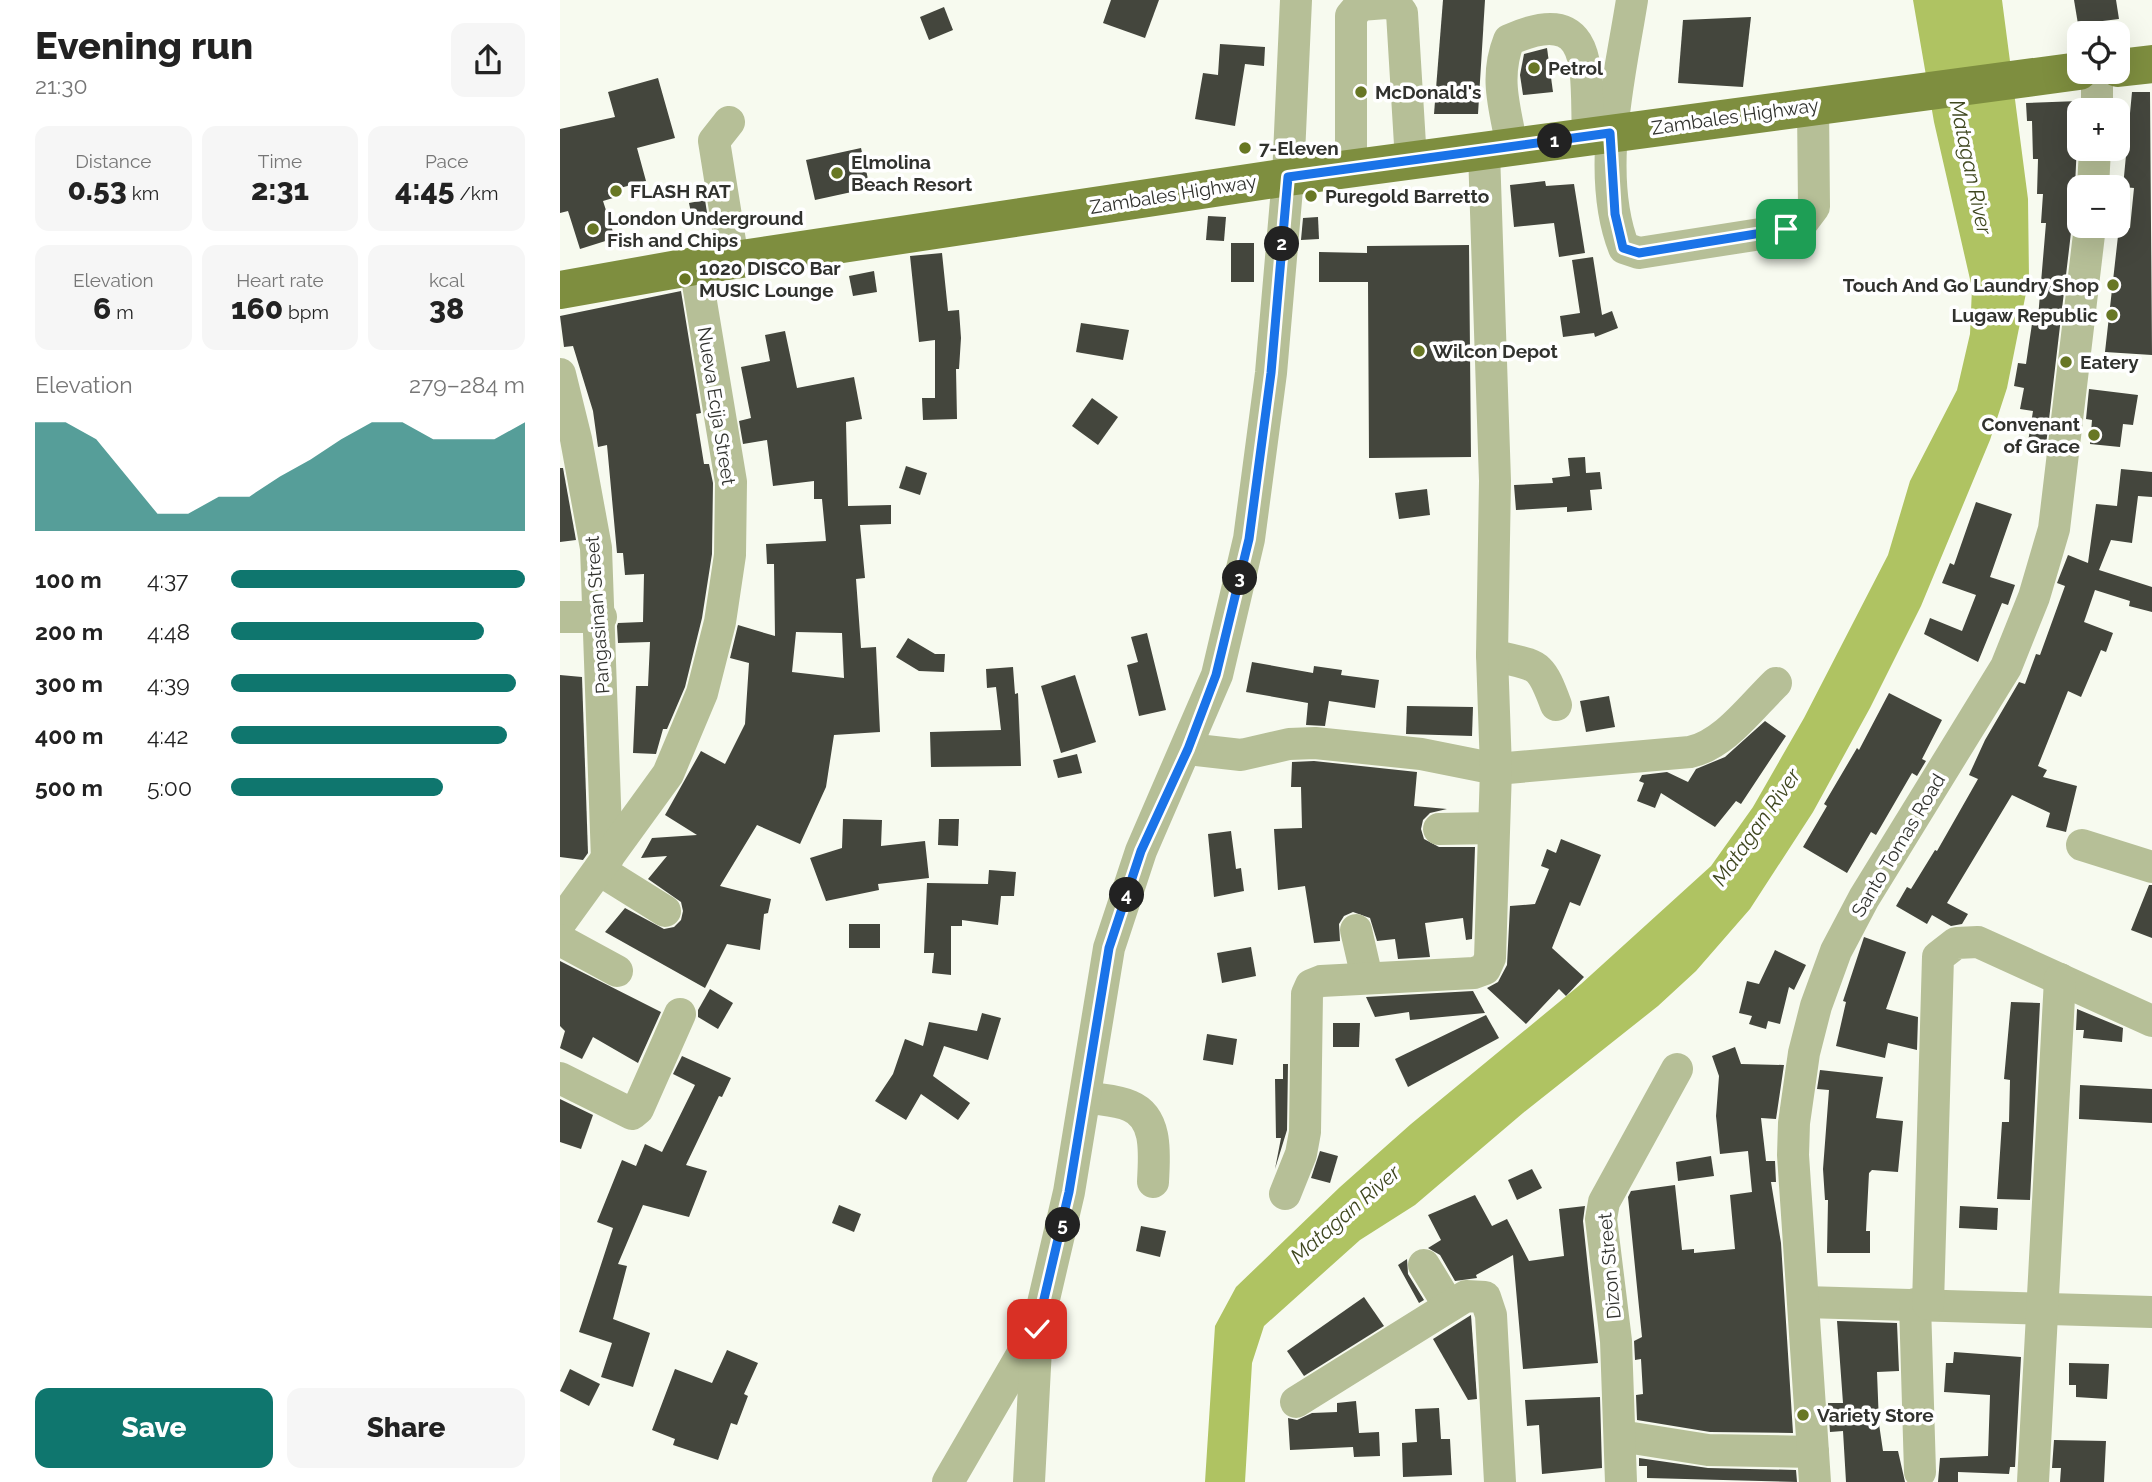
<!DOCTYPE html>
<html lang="en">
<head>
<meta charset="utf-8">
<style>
  :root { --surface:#fff; --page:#f6f6f6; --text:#222; --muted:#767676; --accent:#0f766e }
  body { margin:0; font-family:Raleway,sans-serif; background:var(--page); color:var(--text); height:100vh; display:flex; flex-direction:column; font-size:26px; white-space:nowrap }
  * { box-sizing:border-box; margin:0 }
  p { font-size:23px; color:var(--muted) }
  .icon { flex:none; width:38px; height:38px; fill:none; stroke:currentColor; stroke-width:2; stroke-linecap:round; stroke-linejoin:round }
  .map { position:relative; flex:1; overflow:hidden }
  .details { display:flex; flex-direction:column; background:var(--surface); width:560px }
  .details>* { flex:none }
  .controls { position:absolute; left:1507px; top:21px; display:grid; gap:14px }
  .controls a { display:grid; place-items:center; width:63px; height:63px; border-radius:14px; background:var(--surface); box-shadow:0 7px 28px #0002; font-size:35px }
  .pin { position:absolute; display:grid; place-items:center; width:60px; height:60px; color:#fff; margin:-30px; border-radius:14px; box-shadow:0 4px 10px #0006 }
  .km { position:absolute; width:35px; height:35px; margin:-18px; border-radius:50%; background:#222; color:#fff; font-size:19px; line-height:35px; text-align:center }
  .round { display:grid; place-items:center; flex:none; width:74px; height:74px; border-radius:14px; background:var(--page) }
  .headline { display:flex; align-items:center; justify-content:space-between; height:119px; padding:0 35px }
  h1 { font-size:38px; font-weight:800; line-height:52px }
  .metrics { display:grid; grid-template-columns:repeat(3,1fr); gap:10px; height:119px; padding:7px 35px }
  .metrics div { display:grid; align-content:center; border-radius:14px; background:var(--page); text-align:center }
  .metrics b { font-size:30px; font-weight:800 }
  .metrics small { font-size:19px; font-weight:400 }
  .metrics p { font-size:19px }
  .chart { height:196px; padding:14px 35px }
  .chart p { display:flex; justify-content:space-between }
  .chart svg { width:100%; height:126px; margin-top:7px; fill:var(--accent); opacity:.7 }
  .primary-button { display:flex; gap:14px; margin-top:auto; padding:14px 35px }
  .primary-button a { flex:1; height:80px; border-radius:14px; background:var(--accent); color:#fff; font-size:28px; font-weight:800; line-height:80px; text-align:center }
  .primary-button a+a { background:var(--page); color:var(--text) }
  ul { padding:0 35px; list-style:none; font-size:23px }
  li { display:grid; grid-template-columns:112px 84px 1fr; align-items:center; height:52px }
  li i { height:18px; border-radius:9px; background:var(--accent) }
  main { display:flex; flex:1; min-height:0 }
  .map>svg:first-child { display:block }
  .water { fill:#afc362 }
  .building { fill:#44463d; fill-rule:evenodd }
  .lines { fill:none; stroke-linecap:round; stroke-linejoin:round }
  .minor { stroke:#b6bf97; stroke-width:32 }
  .major { stroke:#7e8e3f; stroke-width:38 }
  .route-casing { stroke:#fff; stroke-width:14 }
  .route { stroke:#1a73e8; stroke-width:9 }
  .poi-dot { fill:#687724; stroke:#fff; stroke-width:2.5 }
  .labels { text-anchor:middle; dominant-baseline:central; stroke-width:7; stroke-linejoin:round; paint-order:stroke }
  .poi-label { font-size:19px; font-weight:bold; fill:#31322e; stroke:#fff; text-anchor:start }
  .street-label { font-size:19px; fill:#31322e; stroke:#fff }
  .water-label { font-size:21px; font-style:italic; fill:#3f471f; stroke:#fff }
</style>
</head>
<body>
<main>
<section class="details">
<div class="headline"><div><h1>Evening run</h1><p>21:30</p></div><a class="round"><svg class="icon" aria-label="share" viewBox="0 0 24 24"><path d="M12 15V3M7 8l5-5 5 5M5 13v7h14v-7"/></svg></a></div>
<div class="metrics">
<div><p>Distance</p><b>0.53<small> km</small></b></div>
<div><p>Time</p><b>2:31</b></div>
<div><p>Pace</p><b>4:45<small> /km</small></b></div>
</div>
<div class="metrics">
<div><p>Elevation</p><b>6<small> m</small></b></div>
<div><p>Heart rate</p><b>160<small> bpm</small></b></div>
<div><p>kcal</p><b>38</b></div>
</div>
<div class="chart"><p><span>Elevation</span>279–284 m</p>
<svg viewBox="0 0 160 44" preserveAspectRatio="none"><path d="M0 44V6L10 6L20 12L30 25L40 38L50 38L60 32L70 32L80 25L90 19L100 12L110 6L120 6L130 12L140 12L150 12L160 6V44z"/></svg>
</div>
<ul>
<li><b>100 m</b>4:37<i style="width:100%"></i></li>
<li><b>200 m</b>4:48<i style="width:86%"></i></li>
<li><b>300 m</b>4:39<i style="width:97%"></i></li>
<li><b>400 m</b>4:42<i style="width:94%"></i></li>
<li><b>500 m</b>5:00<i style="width:72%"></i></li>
</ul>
<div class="primary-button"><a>Save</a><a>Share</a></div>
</section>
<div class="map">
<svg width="1592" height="1482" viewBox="0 0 1592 1482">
  <rect width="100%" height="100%" fill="#f7faef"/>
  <polygon class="water" points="1353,0 1442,0 1468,199 1469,278 1447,388 1430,440 1361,606 1310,708 1253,812 1190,909 1136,971 1098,1006 963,1113 855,1205 800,1240 704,1326 692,1363 685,1482 645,1482 655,1326 676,1287 780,1187 851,1124 1021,984 1151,866 1193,807 1244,718 1328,555 1350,481 1397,390 1410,334 1412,288 1374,122"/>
  <g class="building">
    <polygon points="551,0 599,0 585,38 543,23"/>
    <polygon points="883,0 925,0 918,114 874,114"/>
    <polygon points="1514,0 1556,0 1559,19 1518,24"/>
    <polygon points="384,7 393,30 369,40 360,17"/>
    <polygon points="1191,17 1183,87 1118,83 1123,20"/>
    <polygon points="660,44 705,47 704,66 685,64 675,126 635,119 643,73 658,75"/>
    <polygon points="987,48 993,92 963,95 960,75 964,54"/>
    <polygon points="98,78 115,138 77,148 86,181 60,188 63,195 43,201 55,238 20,249 8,211 0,213 0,129 55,117 48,92"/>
    <polygon points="1572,92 1590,92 1592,355 1545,352 1559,227 1570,228 1574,188 1563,187"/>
    <polygon points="1519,101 1515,186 1519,212 1512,224 1486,445 1468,442 1473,411 1460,409 1464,388 1454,386 1458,363 1466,364 1473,317 1478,318 1486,223 1481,223 1483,194 1477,194 1478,159 1473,159 1472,121 1467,121 1466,103"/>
    <polygon points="301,148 310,188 255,200 246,160"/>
    <polygon points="985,181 986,186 1014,184 1025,253 999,257 994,223 954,227 950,185"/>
    <polygon points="145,200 149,225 134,228 129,203"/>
    <polygon points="648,216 666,217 664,241 646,240"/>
    <polygon points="758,217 759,239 741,240 743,218"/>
    <rect x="671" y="243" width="23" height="39"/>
    <polygon points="909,245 911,457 809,458 808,282 759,282 759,252 807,253 807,246"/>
    <polygon points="382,253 388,311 399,310 401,338 399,369 396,369 397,419 363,420 362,398 375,398 375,340 359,342 350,256"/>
    <polygon points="1033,257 1042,315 1052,311 1058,328 1035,337 1034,333 1003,337 1000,316 1020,313 1012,260"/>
    <polygon points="314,271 317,292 293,296 289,276"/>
    <polygon points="121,291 141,413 136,414 144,464 149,464 153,483 152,554 142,618 125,687 107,729 103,729 96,754 73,753 76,686 88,686 90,642 58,643 57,626 58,623 83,622 84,574 65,575 63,553 57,553 47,445 38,447 33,411 13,346 4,347 0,316"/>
    <polygon points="521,323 569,330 563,360 516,352"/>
    <path d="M225,331L237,388L294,377L302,419L286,422L288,506L331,505V524L300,525L305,578L296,579L301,648L316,647L320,732L274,735L266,787L240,844L197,825L160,886L211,899L208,913L204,914L200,950L167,944L145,988L45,932L65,908L104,929L114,927L121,920L123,911L121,902L88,879L107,856L81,858L92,838L137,835L105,815L141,751L165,764L185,724L189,663L170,658L178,625L215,636L214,564H207L206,544L266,541L262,499H254V481L213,486L207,440L183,444L179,421L191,418L181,367L210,361L205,335ZM236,632L282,633L284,678L232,672Z"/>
    <polygon points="1529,389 1578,395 1573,425 1563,424 1560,447 1530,444 1532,420 1526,419"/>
    <polygon points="532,398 558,417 538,445 512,426"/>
    <polygon points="1025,457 1026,473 1040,472 1042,489 1030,490 1032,510 1007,512 1007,507 956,510 954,485 993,483 992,478 1010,476 1008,458"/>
    <polygon points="346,466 367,473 360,495 339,488"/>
    <polygon points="0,468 3,468 16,540 0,542"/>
    <polygon points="1561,469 1592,472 1592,497 1578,496 1572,543 1551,540 1539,570 1592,587 1592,612 1569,606 1570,601 1535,590 1524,622 1553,633 1546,652 1541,650 1521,697 1508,691 1478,766 1487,770 1483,777 1517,786 1506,832 1486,827 1490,813 1452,795 1387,903 1408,914 1402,924 1391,926 1372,915 1367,924 1336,906 1347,887 1351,889 1375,850 1377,851 1418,779 1409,775 1425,740 1459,682 1465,684 1476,654 1480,655 1505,586 1497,583 1508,555 1528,563 1536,504 1557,506"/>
    <polygon points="867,489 870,515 839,519 835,493"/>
    <polygon points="1416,502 1452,514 1430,577 1455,585 1448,605 1442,603 1418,662 1364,634 1370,618 1402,631 1416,595 1382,583 1390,563 1394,565"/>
    <polygon points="587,633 606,710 579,716 567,665 578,662 571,637"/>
    <polygon points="348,638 375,654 385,654 384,672 359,671 336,657"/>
    <polygon points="692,662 753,673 754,666 782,670 781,675 819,680 815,708 769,701 765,726 746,725 748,703 686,692"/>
    <polygon points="453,667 455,694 458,693 461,766 371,767 370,732 441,730 436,687 427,688 426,669"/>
    <polygon points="0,675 22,677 28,853 23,860 0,857"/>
    <polygon points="515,675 536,742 501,753 481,686"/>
    <polygon points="1329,693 1382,720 1362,759 1366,761 1357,776 1352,773 1316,835 1311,832 1287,873 1243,847 1267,806 1264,804 1297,748 1299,750"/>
    <polygon points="1049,696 1055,727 1026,732 1020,701"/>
    <polygon points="847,706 913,707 912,736 846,734"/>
    <polygon points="1205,721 1226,736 1181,804 1176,801 1155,827 1101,793 1095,808 1077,801 1084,783 1079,781 1082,775 1107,772 1128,782 1136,769 1165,757"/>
    <polygon points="517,754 522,773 498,778 493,760"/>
    <polygon points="754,761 857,772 854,806 887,809 870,813 863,820 861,829 864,839 879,847 915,847 912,939 906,940 903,918 865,923 870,957 838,959 835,939 817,941 810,918 793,912 784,916 779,924 780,941 754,943 745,886 718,890 714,829 742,828 741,787 731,787 732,762"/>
    <polygon points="283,819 322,820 321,846 365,841 369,878 318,884 319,890 266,901 250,858 282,848"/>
    <polygon points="379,819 399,819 398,846 378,845"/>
    <polygon points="671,831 676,869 681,868 684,891 654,897 648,834"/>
    <polygon points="1001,839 1041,855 1020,906 1010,902 992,948 1024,977 1006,996 999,989 966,1024 927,988 938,982 947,965 950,906 975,904 989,869 981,866 987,849 996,853"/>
    <polygon points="429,870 456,872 454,896 441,896 438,925 402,920 402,926 391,926 391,975 372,973 374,953 364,953 367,883 428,884"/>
    <polygon points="1589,885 1592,885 1592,938 1571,930"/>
    <rect x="289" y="924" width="31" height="24"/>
    <polygon points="1304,937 1346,952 1326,1009 1358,1017 1357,1050 1328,1043 1325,1058 1276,1046 1286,1002 1283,1001"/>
    <polygon points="691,947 696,976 662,983 657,953"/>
    <polygon points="1215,950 1246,965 1234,990 1229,987 1220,1024 1208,1021 1206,1029 1189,1024 1192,1016 1179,1013 1187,981 1199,984"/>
    <polygon points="0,961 101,1012 78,1063 33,1037 22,1059 0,1048 5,1031 0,1026"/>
    <polygon points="150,989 173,1003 158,1029 138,1017 138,1010"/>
    <polygon points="913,991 925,1013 850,1020 849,1012 815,1017 806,997"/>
    <polygon points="1451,1002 1480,1003 1470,1200 1437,1199 1442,1122 1449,1122 1450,1080 1444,1079"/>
    <polygon points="1517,1009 1563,1028 1562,1042 1523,1038 1524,1030 1516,1030"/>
    <polygon points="422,1013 441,1018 428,1060 384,1046 373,1076 410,1103 398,1120 361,1094 346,1120 315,1101 333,1074 345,1039 363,1046 369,1022 417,1031"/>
    <polygon points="926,1015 939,1038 848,1087 835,1059"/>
    <polygon points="773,1023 800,1023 799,1047 773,1047"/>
    <polygon points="647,1034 677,1039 673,1065 643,1060"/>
    <polygon points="1175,1047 1181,1064 1224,1065 1216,1119 1201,1118 1206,1161 1215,1161 1216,1182 1211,1182 1221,1243 1233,1433 1150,1432 1077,1420 1076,1395 1083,1394 1081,1359 1075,1360 1074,1341 1082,1337 1068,1197 1071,1191 1115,1185 1122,1250 1134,1249 1134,1253 1175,1249 1170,1195 1192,1192 1188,1151 1160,1154 1156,1116 1159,1076 1152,1056"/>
    <polygon points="122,1056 171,1078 162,1097 159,1096 126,1165 147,1171 129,1217 83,1205 58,1264 67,1266 53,1319 90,1333 73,1387 41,1377 52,1343 19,1332 53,1228 37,1222 62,1160 76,1166 85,1144 102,1152 135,1085 113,1074"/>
    <polygon points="723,1064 728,1064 727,1130 715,1169 721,1138 716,1138 715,1079 723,1079"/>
    <polygon points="1260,1070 1323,1077 1316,1118 1343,1121 1338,1172 1312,1170 1309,1173 1306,1231 1310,1231 1310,1253 1267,1253 1268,1200 1265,1200 1263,1169 1269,1090 1257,1089"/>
    <polygon points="1520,1085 1592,1089 1592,1123 1519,1119"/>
    <polygon points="0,1099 33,1115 21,1149 0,1142"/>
    <polygon points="760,1151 778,1156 770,1183 751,1178"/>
    <polygon points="1151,1156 1154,1176 1118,1181 1116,1162"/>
    <polygon points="972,1169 982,1188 957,1200 948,1180"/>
    <polygon points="915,1195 932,1226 947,1219 969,1261 1004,1256 999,1209 1025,1206 1023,1221 1038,1363 963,1369 953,1255 916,1275 917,1278 895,1281 880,1255 868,1248 881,1240 868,1215"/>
    <polygon points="279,1205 301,1214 294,1232 272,1223"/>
    <polygon points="1400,1206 1438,1208 1437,1230 1399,1228"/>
    <polygon points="581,1226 606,1231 600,1257 576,1251"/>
    <polygon points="847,1259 848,1274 864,1300 859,1303 838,1265"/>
    <polygon points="804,1297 824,1326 744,1376 727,1351"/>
    <polygon points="911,1315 917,1399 908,1400 873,1339"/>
    <polygon points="1277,1321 1337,1323 1339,1371 1317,1372 1319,1424 1323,1451 1338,1451 1345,1482 1286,1482 1283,1431 1270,1432 1268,1403 1283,1403"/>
    <polygon points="167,1350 198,1363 184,1394 188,1396 177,1425 171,1423 158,1460 113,1445 115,1439 92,1430 115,1369 152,1383"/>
    <polygon points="1394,1352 1461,1357 1455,1467 1450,1467 1449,1474 1398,1472 1398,1482 1378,1482 1380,1458 1428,1456 1430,1395 1384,1392 1386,1363 1393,1363"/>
    <polygon points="1509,1363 1549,1364 1547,1399 1516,1397 1516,1385 1509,1385"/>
    <polygon points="10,1369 40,1384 29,1406 0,1391"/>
    <polygon points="1040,1397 1042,1468 982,1474 979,1425 967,1426 965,1400"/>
    <polygon points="796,1401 799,1433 819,1432 820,1456 794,1457 793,1447 730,1450 728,1418 737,1420 752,1413 777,1412 777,1403"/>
    <polygon points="879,1408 881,1439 890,1439 892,1475 843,1477 842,1443 857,1442 855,1409"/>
    <polygon points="1494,1440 1546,1441 1544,1482 1500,1482 1501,1468 1492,1468"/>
    <polygon points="1079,1458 1148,1468 1236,1470 1237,1482 1087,1478 1087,1466 1079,1466"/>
  </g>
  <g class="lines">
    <g class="minor">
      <path d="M1072,0C1060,76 1035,174 1064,248L1079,253L1226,230L1242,223L1254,207L1253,106"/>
      <polyline points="1537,110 1537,72"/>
      <polyline points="169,122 154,141 173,260"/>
      <path d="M952,147C945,108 934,78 949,40C1038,0 1025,77 1028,136"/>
      <polyline points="791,169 791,16 800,5 826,3 836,5 842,13 851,161"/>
      <polyline points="1533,187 1535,149"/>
      <polyline points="0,374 16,439 36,548 47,860"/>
      <polyline points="0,617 41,617"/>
      <path d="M932,655C978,667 979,659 996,705"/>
      <path d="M628,749L681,755L729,744L755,743L861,754L936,769L1130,752C1164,745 1191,707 1216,683"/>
      <polyline points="879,829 934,828"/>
      <polyline points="1522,845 1592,867"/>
      <polyline points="41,871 105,911"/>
      <polyline points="0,923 108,774 142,693 160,622 170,555 171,482 135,266"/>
      <polyline points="796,930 807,978"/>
      <polyline points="0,940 57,971"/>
      <polyline points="0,1078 72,1114 78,1109 120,1014"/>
      <path d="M526,1097C540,1100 557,1100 570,1106C599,1118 594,1157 593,1182"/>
      <polyline points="725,1194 741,1154 745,1132 747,994 751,985 761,981 914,973 925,969 930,958 936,769 932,655 935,481 924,152"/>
      <polyline points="864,1265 889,1306"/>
      <polyline points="1244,1302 1592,1312"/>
      <polyline points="1355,1304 1360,1472"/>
      <polyline points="1368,1304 1378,957 1396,943 1418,942 1592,1021"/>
      <polyline points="736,1402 906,1296 925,1297 931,1315 940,1482"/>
      <polyline points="1060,1436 1148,1450 1253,1452"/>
      <polyline points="388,1482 475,1332"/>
      <polyline points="469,1482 477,1329 509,1192 549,948 581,851 657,675 689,539 711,373 728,177 736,0"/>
      <polyline points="1061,1482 1056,1341 1041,1219 1044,1202 1117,1069"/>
      <polyline points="1255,1482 1233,1155 1234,1123 1244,1053 1256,1006 1276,951 1304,898 1446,667 1474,597 1494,529 1530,226"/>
      <polyline points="1473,1482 1500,979"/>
    </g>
    <g class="major">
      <polyline points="1558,68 1592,64"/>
      <polyline points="0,290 135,266 728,177 1519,71"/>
    </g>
  </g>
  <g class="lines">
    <g class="route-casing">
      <polyline id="route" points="477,1329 509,1192 549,948 581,851 628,749 656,675 689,539 711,373 728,177 1050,133 1055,214 1063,248 1079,253 1226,229"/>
    </g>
    <use href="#route" class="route"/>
  </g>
  <g class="poi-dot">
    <circle cx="974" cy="68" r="7"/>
    <circle cx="801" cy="92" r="7"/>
    <circle cx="685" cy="148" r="7"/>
    <circle cx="277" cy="173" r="7"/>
    <circle cx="56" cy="191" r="7"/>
    <circle cx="751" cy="196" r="7"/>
    <circle cx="33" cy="229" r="7"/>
    <circle cx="125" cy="279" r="7"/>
    <circle cx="1553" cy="285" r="7"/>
    <circle cx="1552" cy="315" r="7"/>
    <circle cx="859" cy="351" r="7"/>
    <circle cx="1506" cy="362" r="7"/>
    <circle cx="1534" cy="435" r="7"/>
    <circle cx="1243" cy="1415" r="7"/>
  </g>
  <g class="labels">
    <g class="poi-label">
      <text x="988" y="68">Petrol</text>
      <text x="815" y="92">McDonald's</text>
      <text x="699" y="148">7-Eleven</text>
      <text x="291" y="162">Elmolina<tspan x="291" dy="22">Beach Resort</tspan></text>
      <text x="70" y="191">FLASH RAT</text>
      <text x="765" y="196">Puregold Barretto</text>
      <text x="47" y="218">London Underground<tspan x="47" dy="22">Fish and Chips</tspan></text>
      <text x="139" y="268">1020 DISCO Bar<tspan x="139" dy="22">MUSIC Lounge</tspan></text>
      <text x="1539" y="285" text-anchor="end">Touch And Go Laundry Shop</text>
      <text x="1538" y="315" text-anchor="end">Lugaw Republic</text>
      <text x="873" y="351">Wilcon Depot</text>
      <text x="1520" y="362">Eatery</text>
      <text x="1520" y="424" text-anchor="end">Convenant<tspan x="1520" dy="22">of Grace</tspan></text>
      <text x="1257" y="1415">Variety Store</text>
    </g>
    <g class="street-label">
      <text transform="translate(1175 116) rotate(-8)">Zambales Highway</text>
      <text transform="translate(613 194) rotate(-9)">Zambales Highway</text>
      <text transform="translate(157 406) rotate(81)">Nueva Ecija Street</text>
      <text transform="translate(37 615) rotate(-94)">Pangasinan Street</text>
      <text transform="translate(1338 845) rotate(-59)">Santo Tomas Road</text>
      <text transform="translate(1049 1266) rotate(-95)">Dizon Street</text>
    </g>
    <g class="water-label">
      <text transform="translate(1411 167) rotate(78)">Matagan River</text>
      <text transform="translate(1196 827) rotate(-55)">Matagan River</text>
      <text transform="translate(785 1214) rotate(-41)">Matagan River</text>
    </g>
  </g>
</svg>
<div class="controls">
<a><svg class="icon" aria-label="locate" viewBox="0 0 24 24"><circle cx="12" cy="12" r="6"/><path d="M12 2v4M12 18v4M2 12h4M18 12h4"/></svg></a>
<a>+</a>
<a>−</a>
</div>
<div class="pin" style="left:1226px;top:229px;background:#1e9e55"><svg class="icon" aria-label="arrive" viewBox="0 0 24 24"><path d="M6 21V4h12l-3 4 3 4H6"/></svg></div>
<div class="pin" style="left:477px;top:1329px;background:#d93025"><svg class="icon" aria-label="check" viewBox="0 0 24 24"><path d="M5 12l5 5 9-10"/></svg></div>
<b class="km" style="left:995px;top:141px">1</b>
<b class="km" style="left:722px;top:244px">2</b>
<b class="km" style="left:680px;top:578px">3</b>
<b class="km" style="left:567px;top:895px">4</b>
<b class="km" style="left:503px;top:1225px">5</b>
</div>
</main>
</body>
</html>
